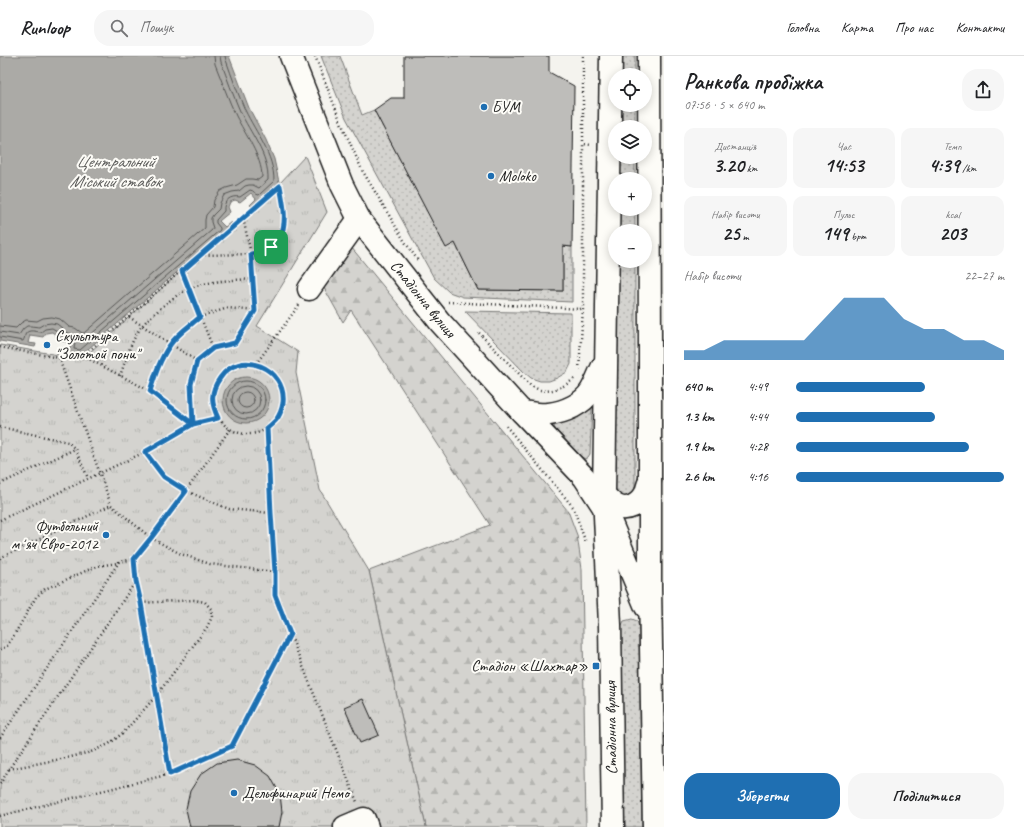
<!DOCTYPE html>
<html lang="uk">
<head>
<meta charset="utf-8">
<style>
  :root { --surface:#fff; --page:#f6f6f6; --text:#202124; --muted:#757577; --line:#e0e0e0; --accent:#1f6fb2 }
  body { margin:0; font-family:Caveat,sans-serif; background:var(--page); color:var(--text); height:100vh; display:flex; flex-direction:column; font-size:15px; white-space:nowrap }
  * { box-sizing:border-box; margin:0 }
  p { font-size:13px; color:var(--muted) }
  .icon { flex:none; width:22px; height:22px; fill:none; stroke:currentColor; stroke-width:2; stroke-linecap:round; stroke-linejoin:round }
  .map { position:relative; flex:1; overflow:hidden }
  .sheet { display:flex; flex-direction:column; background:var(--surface); width:360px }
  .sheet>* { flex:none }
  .controls { position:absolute; left:608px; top:12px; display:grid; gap:8px }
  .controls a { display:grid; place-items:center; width:44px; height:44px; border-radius:50%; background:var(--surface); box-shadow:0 2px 10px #0003; font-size:20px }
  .pin { position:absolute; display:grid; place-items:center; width:34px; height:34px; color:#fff; margin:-17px; border-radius:8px; box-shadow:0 2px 6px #0006 }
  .round { display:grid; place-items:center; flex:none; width:42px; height:42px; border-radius:16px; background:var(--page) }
  .headline { display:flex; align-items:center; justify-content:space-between; height:68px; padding:0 20px }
  h1 { font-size:22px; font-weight:700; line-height:30px }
  .stats { display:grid; grid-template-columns:repeat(3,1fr); gap:6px; height:68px; padding:4px 20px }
  .stats div { display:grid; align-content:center; border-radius:10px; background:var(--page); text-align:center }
  .stats b { font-size:20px; font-weight:700 }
  .stats small { font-size:11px; font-weight:400 }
  .stats p { font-size:11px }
  .chart { height:112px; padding:8px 20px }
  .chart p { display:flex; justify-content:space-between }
  .chart svg { width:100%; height:72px; margin-top:4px; fill:var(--accent); opacity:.7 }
  .primary-button { display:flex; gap:8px; margin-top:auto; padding:8px 20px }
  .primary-button a { flex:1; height:46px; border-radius:16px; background:var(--accent); color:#fff; font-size:16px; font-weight:700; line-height:46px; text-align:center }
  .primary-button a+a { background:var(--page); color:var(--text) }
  ul { padding:0 20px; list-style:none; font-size:13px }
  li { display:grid; grid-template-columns:64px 48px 1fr; align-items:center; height:30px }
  li i { height:10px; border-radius:5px; background:var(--accent) }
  header { display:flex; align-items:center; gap:24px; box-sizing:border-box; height:56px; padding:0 20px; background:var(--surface); border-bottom:1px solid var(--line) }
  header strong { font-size:19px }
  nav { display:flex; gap:22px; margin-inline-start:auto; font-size:14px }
  .search { width:280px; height:36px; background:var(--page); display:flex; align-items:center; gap:10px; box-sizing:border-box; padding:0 14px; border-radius:16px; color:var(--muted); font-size:15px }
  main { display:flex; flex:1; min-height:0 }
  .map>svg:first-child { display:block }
  .grass { fill:url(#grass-dots); stroke:#787876 }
  .forest { fill:url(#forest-firs); stroke:#787876 }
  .park { fill:url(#park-tufts); stroke:#787876 }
  .water { fill:#abaaa6; stroke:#72716f }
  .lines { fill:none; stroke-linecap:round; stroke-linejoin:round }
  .shore { stroke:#555553; stroke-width:1 }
  .building { fill:#bebdba; stroke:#1c1c1c }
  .minor-casing { stroke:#1c1c1c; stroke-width:25 }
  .path { stroke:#1c1c1c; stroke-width:2.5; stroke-dasharray:1 3; stroke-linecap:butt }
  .minor { stroke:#fdfcf7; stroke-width:22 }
  .route-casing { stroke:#fff; stroke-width:8 }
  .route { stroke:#1f6fb2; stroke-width:5 }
  .poi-dot { fill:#1f6fb2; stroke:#fdfcf7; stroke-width:1.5 }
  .labels { text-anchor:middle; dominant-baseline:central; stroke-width:4; stroke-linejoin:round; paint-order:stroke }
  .poi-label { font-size:16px; fill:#1c1c1c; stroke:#fdfcf7; text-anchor:start }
  .street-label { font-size:16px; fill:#1c1c1c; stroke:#fdfcf7 }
  .water-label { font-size:17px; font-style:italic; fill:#5c5c5a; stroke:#fdfcf7 }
</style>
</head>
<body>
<header>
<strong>Runloop</strong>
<div class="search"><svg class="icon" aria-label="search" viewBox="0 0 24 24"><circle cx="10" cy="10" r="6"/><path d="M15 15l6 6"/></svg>Пошук</div>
<nav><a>Головна</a><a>Карта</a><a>Про нас</a><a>Контакти</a></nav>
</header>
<main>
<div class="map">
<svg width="664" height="771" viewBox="0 0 664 771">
  <defs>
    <pattern id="grass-dots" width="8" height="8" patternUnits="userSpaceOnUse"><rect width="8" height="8" fill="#d4d3cf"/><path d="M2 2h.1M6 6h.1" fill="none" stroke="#b5b5b1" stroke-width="1.8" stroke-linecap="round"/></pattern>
    <pattern id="forest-firs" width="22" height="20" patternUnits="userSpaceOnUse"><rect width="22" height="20" fill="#d4d3cf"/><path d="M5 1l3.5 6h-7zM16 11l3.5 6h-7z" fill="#b5b5b1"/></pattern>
    <pattern id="park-tufts" width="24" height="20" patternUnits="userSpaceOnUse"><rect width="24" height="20" fill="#d4d3cf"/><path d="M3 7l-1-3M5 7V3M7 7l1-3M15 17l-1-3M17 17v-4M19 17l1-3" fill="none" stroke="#b5b5b1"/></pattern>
  </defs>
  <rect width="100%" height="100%" fill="#f4f3ee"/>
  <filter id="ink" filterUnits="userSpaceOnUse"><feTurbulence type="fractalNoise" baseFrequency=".025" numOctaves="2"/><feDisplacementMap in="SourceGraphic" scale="8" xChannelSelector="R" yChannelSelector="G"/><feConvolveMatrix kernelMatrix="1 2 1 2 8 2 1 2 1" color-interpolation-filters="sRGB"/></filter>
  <g filter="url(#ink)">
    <g class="grass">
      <polygon points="321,0 340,0 362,59 374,54 446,191 455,187 478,234 563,235 563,190 572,191 572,246 463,241 449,236 434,222 346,62"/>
      <rect x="619" y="0" width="16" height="19"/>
      <polygon points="619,49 635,49 635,71 618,71"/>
      <polygon points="618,101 635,101 635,123 617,123"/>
      <polygon points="617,153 635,153 635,175 616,175"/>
      <polygon points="616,205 635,205 635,438 629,443 614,438"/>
      <polygon points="465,255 571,257 571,308 567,316 557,322 549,325 540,325 531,322 524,316"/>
      <polygon points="592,350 590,398 588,401 585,403 580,400 555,373 553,368"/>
      <polygon points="632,563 637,565 639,571 642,771 624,771 621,571 624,565"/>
    </g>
    <polygon class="forest" points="351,191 568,455 577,479 582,513 586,771 426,771 369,515 490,469 351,254 343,266 324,232"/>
    <polygon class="park" points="305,100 327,156 257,270 298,296 296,317 320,434 369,515 426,771 0,771 0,289 82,303 280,127"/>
    <g class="water">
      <polygon points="0,0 229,0 249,52 266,84 274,103 279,126 252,151 250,149 256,143 251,137 240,146 235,144 230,146 228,151 230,156 219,165 225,171 231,166 233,168 81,299 61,296 62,293 69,294 71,287 57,284 56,279 52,276 46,277 43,281 30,279 28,287 36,288 35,291 0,285"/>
      <circle cx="246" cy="344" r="23"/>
    </g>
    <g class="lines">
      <g class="shore">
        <path d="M0,270L16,272L21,267L26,264L37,265L43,262L52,261L60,263L69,271L75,272L82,277H84L205,172V164L206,159L213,151L214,144L220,135L226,132L237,129L246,123H252L258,124L262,121C262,101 245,78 236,60C228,43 222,25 215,8L214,0"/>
        <path d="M0,276L19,279L23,273L27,270H31L39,271L44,268L51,267L57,268L62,272L65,276L75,279L80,286H82L212,174L213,172L211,166V162L213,159L219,153L220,147L224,139L232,136L239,135L245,130L249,129H253L259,132L268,124C269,99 250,77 240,55C233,39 227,22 221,6L220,0"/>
        <path d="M0,281L23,285C24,283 25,281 25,279C28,272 36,276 41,276L45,273L52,272L59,276L61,280L73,283L75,286L74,293L80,294L220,174V172L216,167V164L224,155C223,145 230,139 240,141L250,134C254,134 255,139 259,139L274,125C274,99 256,77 245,54C238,38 232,21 226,4L225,0"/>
        <circle cx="246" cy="344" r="19"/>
        <circle cx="246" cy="344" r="14"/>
        <circle cx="246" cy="344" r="8"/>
      </g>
    </g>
    <g class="building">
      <polygon points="404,0 549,0 549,16 574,30 572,191 563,190 563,235 478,234 455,187 446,192 374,54 391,42 404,42"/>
      <polygon points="363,643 379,679 360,687 344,651"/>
      <polygon points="237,704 255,709 270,720 280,738 282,756 279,771 190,771 186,753 190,735 201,718 217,707"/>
    </g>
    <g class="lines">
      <g class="minor-casing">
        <g id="minor">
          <polyline points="291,0 342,129 359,163 440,266 522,356 584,421 605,453 646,551"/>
          <polyline points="611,0 604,438 610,569 613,771"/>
          <polyline points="649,0 650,292 650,531 654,771"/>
          <polyline points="309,233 359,163"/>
          <path d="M522,356C531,357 540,359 549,358C565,356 583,348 591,335C596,327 599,318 603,310"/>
          <path d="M599,434C604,438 609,445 615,449C627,457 640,448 646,437C647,433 648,428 650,425"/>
          <polyline points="345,771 364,763 367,771"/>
        </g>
      </g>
      <g class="path">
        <polyline points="315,0 340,64 362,114 405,186 419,206"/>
        <polyline points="583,0 583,88"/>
        <polyline points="182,215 213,292"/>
        <polyline points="448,246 583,253"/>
        <polyline points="129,261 197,305"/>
        <path d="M479,277L531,330C534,331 537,333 540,334C552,337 566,330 575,322"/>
        <polyline points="0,291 59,302 83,300 150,335 193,367"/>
        <polyline points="83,300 279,130 283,145 285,166 280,180 271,191 262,196 251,198 201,199"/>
        <polyline points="59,302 111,449 151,482 181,498 210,508 275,516"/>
        <circle cx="248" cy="343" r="35"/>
        <polyline points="256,308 275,282 299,249"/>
        <polyline points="579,314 583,253 583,88 591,89"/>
        <path d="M120,320C126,303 131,284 142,270C145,266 149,262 153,259C168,245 184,232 204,228C220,224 237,224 253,223"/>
        <polyline points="150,335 160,306 170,287 186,273 200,261 228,252 255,255"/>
        <polyline points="193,368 191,328 197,305 213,292 235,287 255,255 251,198 243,162"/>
        <polyline points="506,370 573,451 586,487"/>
        <polyline points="0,371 68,386 75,393 88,422"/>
        <polyline points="267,372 271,457 275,516 275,539 290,578 357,746"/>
        <polyline points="145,396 164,421 186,435 229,453 271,457"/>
        <polyline points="0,428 75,393"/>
        <polyline points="0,464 145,396 193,368 218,362"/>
        <polyline points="0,502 111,449"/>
        <polyline points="136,525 141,547 170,718"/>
        <polyline points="0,594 7,590 13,581 36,541 45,533 97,510 118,507"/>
        <polyline points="0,682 119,506 134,503 145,490 186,435 230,373"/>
        <polyline points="9,713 71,701 91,696 109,688 124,676 157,639 207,571 212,561 211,553 205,546 194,544 141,547"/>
        <polyline points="0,728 9,713 136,525 134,503"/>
        <polyline points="0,760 170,718 232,690 289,578"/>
      </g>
      <use href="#minor" class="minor"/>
    </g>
  </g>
  <g class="lines" filter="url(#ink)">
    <g class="route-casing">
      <path id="route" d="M271,191L262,196L251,198L255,255L235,287L213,292L197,305L191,328L193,368L145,396L164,421L186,435L151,482L134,503L136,525L141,547L170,718L232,690L290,578L275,539V516L271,457L267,372C270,370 273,367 276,364C280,359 282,353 283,347C287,312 240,292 220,322C210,336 211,347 218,362L193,368L150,335C155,319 160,303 170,289C177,278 191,269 200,261L182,215L280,130C283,146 288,166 280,181C277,184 274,188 271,191"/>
    </g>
    <use href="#route" class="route"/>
  </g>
  <g class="poi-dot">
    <circle cx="484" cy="51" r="4"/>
    <circle cx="491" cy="120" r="4"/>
    <circle cx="47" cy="289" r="4"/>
    <circle cx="106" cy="479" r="4"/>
    <rect x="592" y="606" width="8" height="8" rx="2"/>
    <circle cx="234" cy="737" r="4"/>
  </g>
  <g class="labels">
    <g class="poi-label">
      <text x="492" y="51">БУМ</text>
      <text x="499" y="120">Moloko</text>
      <text x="55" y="280">Скульптура<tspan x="55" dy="18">"Золотой пони"</tspan></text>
      <text x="98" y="470" text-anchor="end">Футбольний<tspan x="98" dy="18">мʼяч Євро-2012</tspan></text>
      <text x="588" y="610" text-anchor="end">Стадіон «Шахтар»</text>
      <text x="242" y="737">Дельфинарий Немо</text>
    </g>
    <g class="street-label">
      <text transform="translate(423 243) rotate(51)">Стадіонна вулиця</text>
      <text transform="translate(611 672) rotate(-91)">Стадіонна вулиця</text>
    </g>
    <g class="water-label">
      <text x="115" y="105">Центральний<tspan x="115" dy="20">Міський ставок</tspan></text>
    </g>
  </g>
</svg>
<div class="controls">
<a><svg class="icon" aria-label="locate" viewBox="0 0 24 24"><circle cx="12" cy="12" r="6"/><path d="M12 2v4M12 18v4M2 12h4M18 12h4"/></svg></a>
<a><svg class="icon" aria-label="layers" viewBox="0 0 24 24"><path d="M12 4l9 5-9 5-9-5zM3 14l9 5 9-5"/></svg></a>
<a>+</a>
<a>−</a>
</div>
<div class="pin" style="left:271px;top:191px;background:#1e9e55"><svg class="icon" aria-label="arrive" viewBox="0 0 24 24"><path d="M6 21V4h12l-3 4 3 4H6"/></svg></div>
</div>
<section class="sheet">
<div class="headline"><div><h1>Ранкова пробіжка</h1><p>07:56 · 5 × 640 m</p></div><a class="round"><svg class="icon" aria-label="share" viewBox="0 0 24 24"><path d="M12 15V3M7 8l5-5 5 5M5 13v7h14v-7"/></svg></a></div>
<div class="stats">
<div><p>Дистанція</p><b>3.20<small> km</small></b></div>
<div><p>Час</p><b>14:53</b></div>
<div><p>Темп</p><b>4:39<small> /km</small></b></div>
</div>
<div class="stats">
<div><p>Набір висоти</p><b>25<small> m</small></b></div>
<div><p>Пульс</p><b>149<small> bpm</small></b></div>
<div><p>kcal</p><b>203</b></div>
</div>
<div class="chart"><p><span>Набір висоти</span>22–27 m</p>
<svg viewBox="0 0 160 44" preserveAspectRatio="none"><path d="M0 44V38L10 38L20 32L30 32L40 32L50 32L60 32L70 19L80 6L90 6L100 6L110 19L120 25L130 25L140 32L150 32L160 38V44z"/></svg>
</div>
<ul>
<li><b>640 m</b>4:49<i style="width:62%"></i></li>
<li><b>1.3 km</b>4:44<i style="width:67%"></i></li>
<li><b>1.9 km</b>4:28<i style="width:83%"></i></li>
<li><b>2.6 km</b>4:16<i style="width:100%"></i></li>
</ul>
<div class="primary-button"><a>Зберегти</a><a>Поділитися</a></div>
</section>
</main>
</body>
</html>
